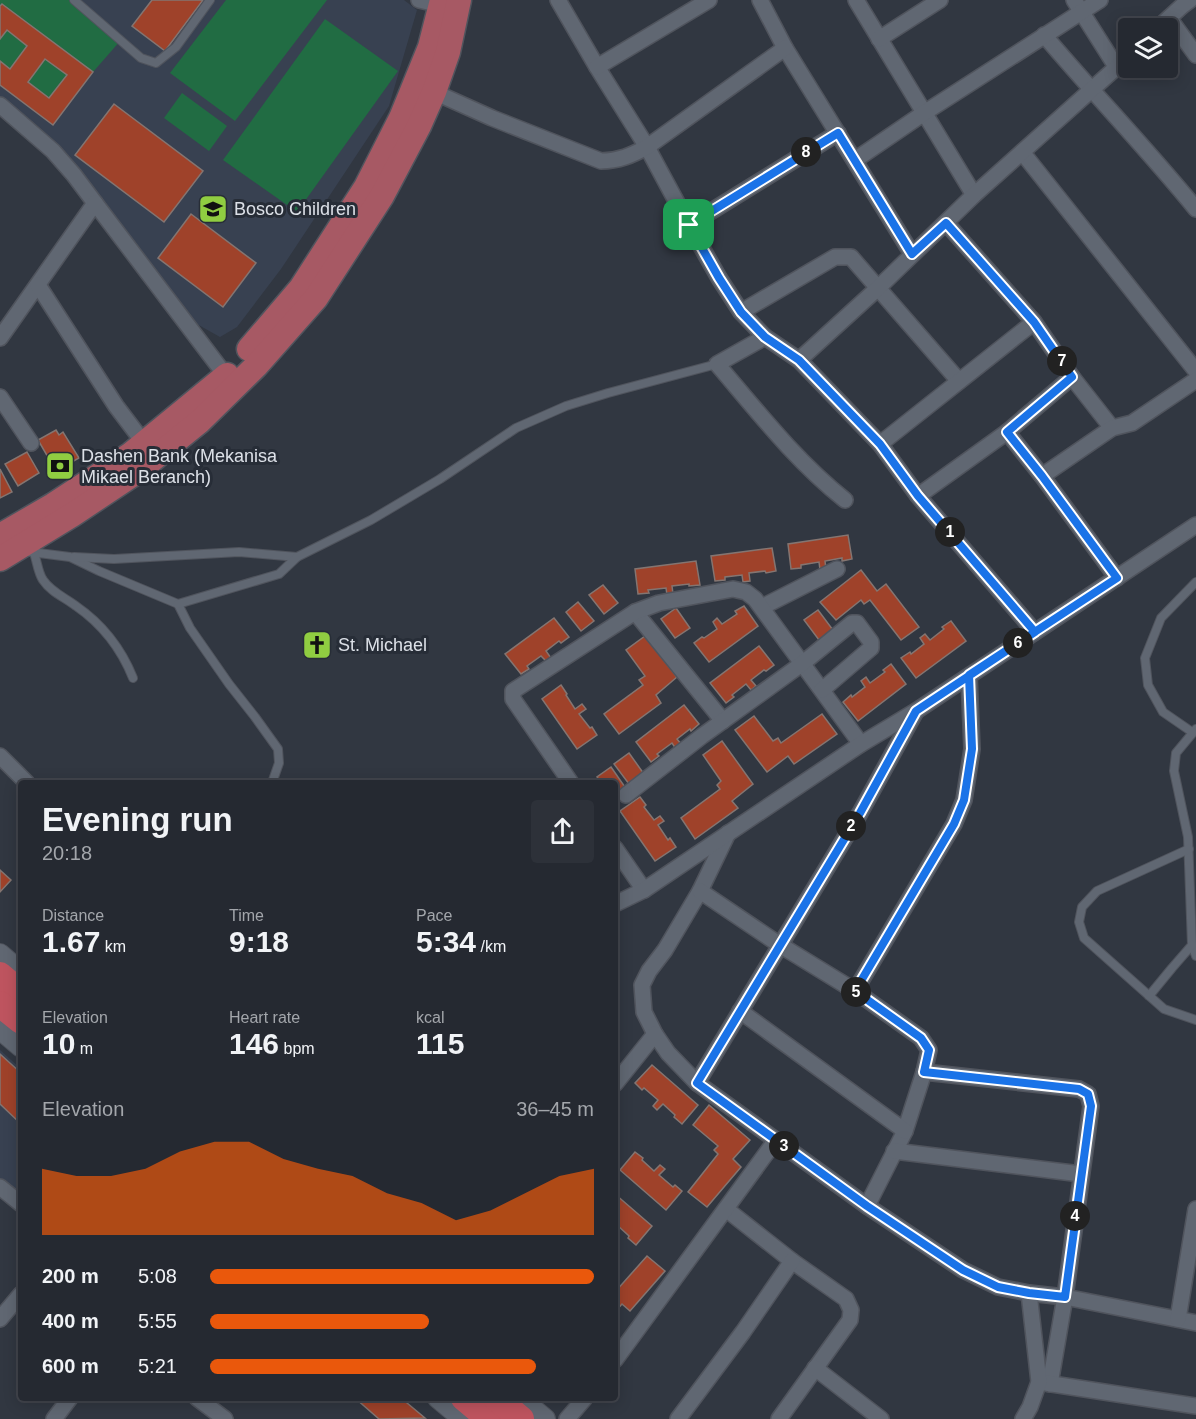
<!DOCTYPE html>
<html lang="en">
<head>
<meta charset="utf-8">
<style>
  :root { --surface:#252931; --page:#2d3139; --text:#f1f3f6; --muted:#a3a6ab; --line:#42454d; --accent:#ea580c }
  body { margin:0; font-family:Arial,sans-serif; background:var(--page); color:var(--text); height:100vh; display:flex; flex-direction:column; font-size:22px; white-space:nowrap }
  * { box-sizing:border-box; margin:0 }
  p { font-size:20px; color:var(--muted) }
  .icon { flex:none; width:33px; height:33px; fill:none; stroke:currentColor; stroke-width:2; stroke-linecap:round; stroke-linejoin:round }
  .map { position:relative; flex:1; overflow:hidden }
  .details { position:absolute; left:18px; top:780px; width:600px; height:621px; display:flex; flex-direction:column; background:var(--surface); border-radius:6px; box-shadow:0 3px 15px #0003,0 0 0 2px var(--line) }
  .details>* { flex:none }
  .tools { position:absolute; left:1118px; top:18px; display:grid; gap:12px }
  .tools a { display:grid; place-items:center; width:60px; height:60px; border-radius:6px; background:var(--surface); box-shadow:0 3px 15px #0003,0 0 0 2px var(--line); font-size:30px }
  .pin { position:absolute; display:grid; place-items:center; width:51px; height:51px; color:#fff; margin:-26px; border-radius:12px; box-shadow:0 3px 9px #0006 }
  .km { position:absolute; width:30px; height:30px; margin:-15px; border-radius:50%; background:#222; color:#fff; font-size:16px; line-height:30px; text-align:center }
  .round { display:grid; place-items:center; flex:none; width:63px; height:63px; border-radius:6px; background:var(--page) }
  .head { display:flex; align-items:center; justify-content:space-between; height:102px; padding:0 24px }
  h1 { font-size:33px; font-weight:600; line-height:45px }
  .metrics { display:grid; grid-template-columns:repeat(3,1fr); gap:9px; height:102px; padding:6px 24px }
  .metrics div { display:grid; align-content:center }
  .metrics b { font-size:30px; font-weight:600 }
  .metrics small { font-size:16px; font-weight:400 }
  .metrics p { font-size:16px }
  .chart { height:168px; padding:12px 24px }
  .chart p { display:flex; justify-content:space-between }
  .chart svg { width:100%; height:108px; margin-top:6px; fill:var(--accent); opacity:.7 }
  ul { padding:0 24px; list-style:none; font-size:20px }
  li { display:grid; grid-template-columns:96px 72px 1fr; align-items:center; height:45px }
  li i { height:15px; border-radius:8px; background:var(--accent) }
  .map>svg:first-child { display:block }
  .built { fill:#384151 }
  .green { fill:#216c43 }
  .building { fill:#9f422a; stroke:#847571; stroke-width:1.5; fill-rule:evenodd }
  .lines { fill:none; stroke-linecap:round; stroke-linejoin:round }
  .service-casing { stroke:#50545d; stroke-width:10 }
  .minor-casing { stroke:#50545d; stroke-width:18 }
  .tertiary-casing { stroke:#50545d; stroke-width:22 }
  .primary-casing { stroke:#50545d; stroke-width:27 }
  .trunk-casing { stroke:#50545d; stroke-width:28 }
  .service { stroke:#606772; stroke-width:8 }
  .minor { stroke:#606772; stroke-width:15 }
  .tertiary { stroke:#606772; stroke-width:20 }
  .primary { stroke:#a75964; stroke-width:24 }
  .trunk { stroke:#be545f; stroke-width:26 }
  .route-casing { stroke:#fff; stroke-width:12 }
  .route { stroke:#1a73e8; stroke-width:8 }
  .labels { text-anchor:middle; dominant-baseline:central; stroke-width:6; stroke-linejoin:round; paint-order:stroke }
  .poi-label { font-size:18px; fill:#dce0e7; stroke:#272d37; text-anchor:start }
</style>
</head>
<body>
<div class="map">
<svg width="1196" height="1419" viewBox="0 0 1196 1419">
  <rect width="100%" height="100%" fill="#313741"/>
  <g class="built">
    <polygon points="0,0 404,0 417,10 389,106 281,269 237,327 220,337 195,323 58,149 0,103"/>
    <polygon points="0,1050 21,1069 21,1198 0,1180"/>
  </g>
  <g class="green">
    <polygon points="0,0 74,0 121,40 93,72 2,4 0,6"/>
    <polygon points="226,0 327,0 235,121 170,73"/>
    <polygon points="325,19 398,71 297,212 223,160"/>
    <polygon points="7,30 27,46 10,69 0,61 0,39"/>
    <polygon points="45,59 67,75 49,98 28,82"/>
    <polygon points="182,93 227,126 209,151 164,118"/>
  </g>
  <g class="building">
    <polygon points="152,0 203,0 165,51 132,26"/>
    <path d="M2,4L93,72L53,125L0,85V61L10,69L27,46L7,30L0,39V6ZM45,59L67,75L49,98L28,82Z"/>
    <polygon points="114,104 203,171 164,222 75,155"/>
    <polygon points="191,214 256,263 223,307 158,258"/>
    <polygon points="56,430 59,435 63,432 79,458 56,471 38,440"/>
    <polygon points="27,452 39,473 18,486 5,464"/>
    <polygon points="0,469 12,492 0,498"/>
    <polygon points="848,535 852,559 842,561 842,558 825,561 826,569 820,570 819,562 801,565 801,568 791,569 788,544"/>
    <polygon points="772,548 776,571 766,573 765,571 749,573 750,581 743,582 742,575 725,577 725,580 715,581 711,556"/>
    <polygon points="696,561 700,585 689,586 689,584 672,586 673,594 667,595 666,588 648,590 649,593 638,594 635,569"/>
    <polygon points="861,570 877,591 886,584 919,627 901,640 870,600 864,604 861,600 836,620 820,602"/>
    <polygon points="603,585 618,603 604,614 589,595"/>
    <polygon points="578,602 594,621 581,631 566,612"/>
    <polygon points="744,606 758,626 709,662 694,643 702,637 704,638 717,629 713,622 717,618 722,624 737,614 735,611"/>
    <polygon points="676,608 690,628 675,638 661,619"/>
    <polygon points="818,610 833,630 819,640 804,620"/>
    <polygon points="554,618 569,637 561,643 559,641 546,651 551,658 546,661 541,656 527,666 529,669 521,674 505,654"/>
    <polygon points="951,621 966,641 916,678 901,658 910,652 911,654 924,644 920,638 925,634 930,640 944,629 942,627"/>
    <polygon points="645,636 677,677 656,695 661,703 619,734 604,714 643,685 639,680 645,676 626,650"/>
    <polygon points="759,646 774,665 766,671 764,670 751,680 756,686 751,690 746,684 732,695 734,697 726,703 710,683"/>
    <polygon points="891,664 906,684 858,721 843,702 851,695 852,697 865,687 861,681 866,677 870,683 885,672 883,670"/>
    <polygon points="561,685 567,694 566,695 575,709 582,704 586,709 579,714 590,728 592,727 597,735 577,749 542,699"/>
    <polygon points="684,705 699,724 691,731 690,729 677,739 682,745 676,749 672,743 657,754 659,756 651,762 636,742"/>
    <polygon points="822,714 837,734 794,764 788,756 767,772 735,730 754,716 773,741 778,738 781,743"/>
    <polygon points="722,741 753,784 732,801 738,808 695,839 681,818 720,789 717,785 721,781 703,755"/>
    <polygon points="629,753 644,774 629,784 614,764"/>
    <polygon points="611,767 625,787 615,795 615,783 602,783 597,777"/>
    <polygon points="640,797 646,805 644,807 654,820 660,816 664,821 658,825 668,840 670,838 676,847 655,861 620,811"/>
    <polygon points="0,870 11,880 0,892"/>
    <polygon points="0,1054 21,1073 21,1124 0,1104"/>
    <polygon points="652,1065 698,1105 682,1124 674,1117 675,1115 663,1104 657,1110 653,1106 658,1100 644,1088 642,1090 635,1083"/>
    <polygon points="709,1105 750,1140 733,1159 741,1167 707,1207 688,1192 718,1154 714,1150 718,1146 693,1125"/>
    <polygon points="635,1152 643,1158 642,1160 654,1171 660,1165 665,1169 659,1175 673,1187 675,1185 682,1191 666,1210 620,1170"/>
    <polygon points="615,1194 652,1226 636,1245 628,1238 629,1236 617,1225 615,1227"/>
    <polygon points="647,1256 665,1271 630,1311 622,1304 615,1312 615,1292"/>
    <polygon points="355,1398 401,1398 425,1418 379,1419"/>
  </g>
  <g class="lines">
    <g class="service-casing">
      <g id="service">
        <polyline points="74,0 141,58 156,63 176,47 210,0"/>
        <polyline points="23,551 70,557 99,571 178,604 190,628 229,684 255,717 278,749 279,763 272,783"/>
        <path d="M34,553C37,561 38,573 43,580C51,592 64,597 76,606C102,624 121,648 133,678"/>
        <polyline points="74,557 114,559 239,552 297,557"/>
        <polyline points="178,604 279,574 297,557 371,520 440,479 516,428 566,406 608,393 717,364"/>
        <polyline points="1196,729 1176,753 1174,771 1188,837 1192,945 1196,956"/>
        <polyline points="1192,732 1163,712 1148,685 1145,658 1161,618 1196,582"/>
        <polyline points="1189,849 1097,891 1082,907 1079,922 1084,938 1164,1009 1196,1020"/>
        <polyline points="1149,996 1172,968 1192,945"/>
      </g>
    </g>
    <g class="minor-casing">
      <g id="minor">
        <polyline points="419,0 441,5"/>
        <polyline points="558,0 597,67 647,147 689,225 719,278 741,312 765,337 799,360 880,444 918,496 1035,632"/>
        <polyline points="760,0 785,48 912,254"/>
        <polyline points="856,0 974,195"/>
        <polyline points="1074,0 1117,68"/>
        <polyline points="1169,18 1196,55"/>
        <polyline points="1158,28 1182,6 1190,0"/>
        <path d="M1044,35C1094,94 1147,149 1196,209"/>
        <polyline points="879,39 940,0"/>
        <polyline points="597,67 709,0"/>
        <path d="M434,92L492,118L601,161C619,161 632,155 647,147L785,48"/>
        <polyline points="0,105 53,151 74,175 95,203 0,338"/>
        <polyline points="1022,152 1196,371"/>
        <polyline points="855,160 924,113 1100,0"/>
        <polyline points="95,203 226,376"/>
        <polyline points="946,223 1034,322 1072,377 1112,428"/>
        <polyline points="689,225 838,133"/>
        <polyline points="38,285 116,406 144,443"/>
        <polyline points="741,312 835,257 851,257 959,381"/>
        <path d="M765,337L717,364C758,412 795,460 845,500"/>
        <polyline points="799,360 878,288 974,195 1128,57"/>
        <polyline points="0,397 31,443"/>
        <polyline points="1007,432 1042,476 1117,578"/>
        <polyline points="880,444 1034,322"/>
        <polyline points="1042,476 1112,428 1132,423 1196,380"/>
        <polyline points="918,496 1007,432 1072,377"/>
        <polyline points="762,607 837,569"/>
        <polyline points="635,612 723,721"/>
        <polyline points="0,756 27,783"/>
        <polyline points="571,783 513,699 513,691 635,612 659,603 733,589 746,592 755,599 861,744"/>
        <polyline points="626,795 702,736 803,663 852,623 857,623 871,642 871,648 822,690"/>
        <polyline points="728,833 700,891 665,950 649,971 642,985 644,1012 655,1034 668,1053 697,1083 867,1206 963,1270 998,1287 1029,1293 1065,1297 1196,1323"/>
        <polyline points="615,848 644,890"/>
        <polyline points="700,891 780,945 855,991 921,1038 929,1050 924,1072 905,1131 867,1206"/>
        <polyline points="615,904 644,890 861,744 916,711 1196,525"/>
        <polyline points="855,991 954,824 964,800 972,749 969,676"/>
        <polyline points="740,1011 905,1131"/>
        <polyline points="924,1072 1079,1089 1088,1094 1091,1106 1065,1297 1050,1384"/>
        <polyline points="697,1083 860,813 915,713"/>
        <polyline points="615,1084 655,1034"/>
        <polyline points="894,1151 1081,1174"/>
        <polyline points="0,1187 21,1204"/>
        <polyline points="726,1209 792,1261 846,1299 851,1310 850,1320 779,1419"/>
        <polyline points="0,1319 21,1294"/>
        <polyline points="1178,1319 1196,1209"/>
        <polyline points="615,1360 776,1140"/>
        <polyline points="815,1368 881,1419"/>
        <polyline points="1039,1382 1196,1406"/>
        <polyline points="197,1398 225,1419"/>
        <polyline points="54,1419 70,1398"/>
        <polyline points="567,1419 585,1398"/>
        <polyline points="678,1419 743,1332 792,1261"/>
        <polyline points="1023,1419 1030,1407 1039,1382 1029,1293"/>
      </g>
    </g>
    <g class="tertiary-casing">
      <g id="tertiary">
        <polyline points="0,954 21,972"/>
        <polyline points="0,1029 21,1047"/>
        <polyline points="438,1398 463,1419"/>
        <polyline points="520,1398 545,1419"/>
      </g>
    </g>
    <g class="primary-casing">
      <g id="primary">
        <polyline points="249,349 301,288 366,187 401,118 430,47 442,0"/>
        <polyline points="0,536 53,505 131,454 227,375"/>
        <polyline points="0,559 72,515 141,469 199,422 256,366 316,298 382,196 419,126 434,92 448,52 459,0"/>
      </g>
    </g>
    <g class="trunk-casing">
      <g id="trunk">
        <polyline points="0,975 21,993"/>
        <polyline points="0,1004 21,1021"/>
        <polyline points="464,1398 489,1419"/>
        <polyline points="496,1398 521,1419"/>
      </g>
    </g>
    <use href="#service" class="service"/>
    <use href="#minor" class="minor"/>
    <use href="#tertiary" class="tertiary"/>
    <use href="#primary" class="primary"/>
    <use href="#trunk" class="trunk"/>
  </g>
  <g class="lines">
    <g class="route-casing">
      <polyline id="route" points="689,225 719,278 741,312 765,337 799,360 880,444 918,496 1035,632 916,711 860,813 697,1083 867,1206 963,1270 998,1287 1029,1293 1065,1297 1091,1106 1088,1094 1079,1089 924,1072 929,1050 921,1038 855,991 954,824 964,800 972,749 969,675 1117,578 1042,476 1007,432 1072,377 1034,322 946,223 912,254 838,133 689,225"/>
    </g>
    <use href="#route" class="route"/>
  </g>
  <defs>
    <g id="school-square" transform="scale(1.5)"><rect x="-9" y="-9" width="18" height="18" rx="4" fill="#90cd41" stroke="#272d37"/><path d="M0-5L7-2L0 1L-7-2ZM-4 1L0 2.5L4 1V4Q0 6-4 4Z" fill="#111"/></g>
    <g id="bank-square" transform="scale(1.5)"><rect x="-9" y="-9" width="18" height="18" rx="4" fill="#90cd41" stroke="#272d37"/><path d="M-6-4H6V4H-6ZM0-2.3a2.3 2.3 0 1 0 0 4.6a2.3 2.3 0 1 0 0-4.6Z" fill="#111"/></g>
    <g id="church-square" transform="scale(1.5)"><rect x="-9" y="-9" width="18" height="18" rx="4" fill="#90cd41" stroke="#272d37"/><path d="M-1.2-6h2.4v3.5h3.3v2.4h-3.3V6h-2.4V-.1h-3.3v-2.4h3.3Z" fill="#111"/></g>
  </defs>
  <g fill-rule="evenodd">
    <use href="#school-square" x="213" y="209"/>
    <use href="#bank-square" x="60" y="466"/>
    <use href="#church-square" x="317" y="645"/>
  </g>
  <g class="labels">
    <g class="poi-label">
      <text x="234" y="209">Bosco Children</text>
      <text x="81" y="456">Dashen Bank (Mekanisa<tspan x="81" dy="21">Mikael Beranch)</tspan></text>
      <text x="338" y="645">St. Michael</text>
    </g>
  </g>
</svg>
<div class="tools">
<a><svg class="icon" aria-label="layers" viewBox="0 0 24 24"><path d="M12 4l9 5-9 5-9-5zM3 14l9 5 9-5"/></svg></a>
</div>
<div class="pin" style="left:689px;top:225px;background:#1e9e55"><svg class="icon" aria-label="arrive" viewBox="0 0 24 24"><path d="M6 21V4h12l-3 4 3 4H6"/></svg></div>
<b class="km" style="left:950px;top:532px">1</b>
<b class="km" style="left:851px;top:826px">2</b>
<b class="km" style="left:784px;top:1146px">3</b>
<b class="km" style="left:1075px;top:1216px">4</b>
<b class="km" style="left:856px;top:992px">5</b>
<b class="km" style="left:1018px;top:643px">6</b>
<b class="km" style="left:1062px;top:361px">7</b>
<b class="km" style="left:806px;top:152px">8</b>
<section class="details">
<div class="head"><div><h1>Evening run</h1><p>20:18</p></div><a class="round"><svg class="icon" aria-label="share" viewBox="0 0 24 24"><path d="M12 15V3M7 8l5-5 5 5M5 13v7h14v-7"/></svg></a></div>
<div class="metrics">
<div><p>Distance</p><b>1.67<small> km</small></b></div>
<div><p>Time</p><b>9:18</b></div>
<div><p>Pace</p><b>5:34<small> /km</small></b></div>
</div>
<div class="metrics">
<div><p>Elevation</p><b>10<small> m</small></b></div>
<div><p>Heart rate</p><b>146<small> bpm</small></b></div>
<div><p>kcal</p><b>115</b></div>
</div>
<div class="chart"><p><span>Elevation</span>36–45 m</p>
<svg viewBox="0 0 160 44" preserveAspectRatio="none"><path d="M0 44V17L10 20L20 20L30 17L40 10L50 6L60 6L70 13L80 17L90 20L100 27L110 31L120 38L130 34L140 27L150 20L160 17V44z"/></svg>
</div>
<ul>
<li><b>200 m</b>5:08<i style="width:100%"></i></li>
<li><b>400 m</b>5:55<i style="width:57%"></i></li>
<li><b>600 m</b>5:21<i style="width:85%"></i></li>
</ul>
</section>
</div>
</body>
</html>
